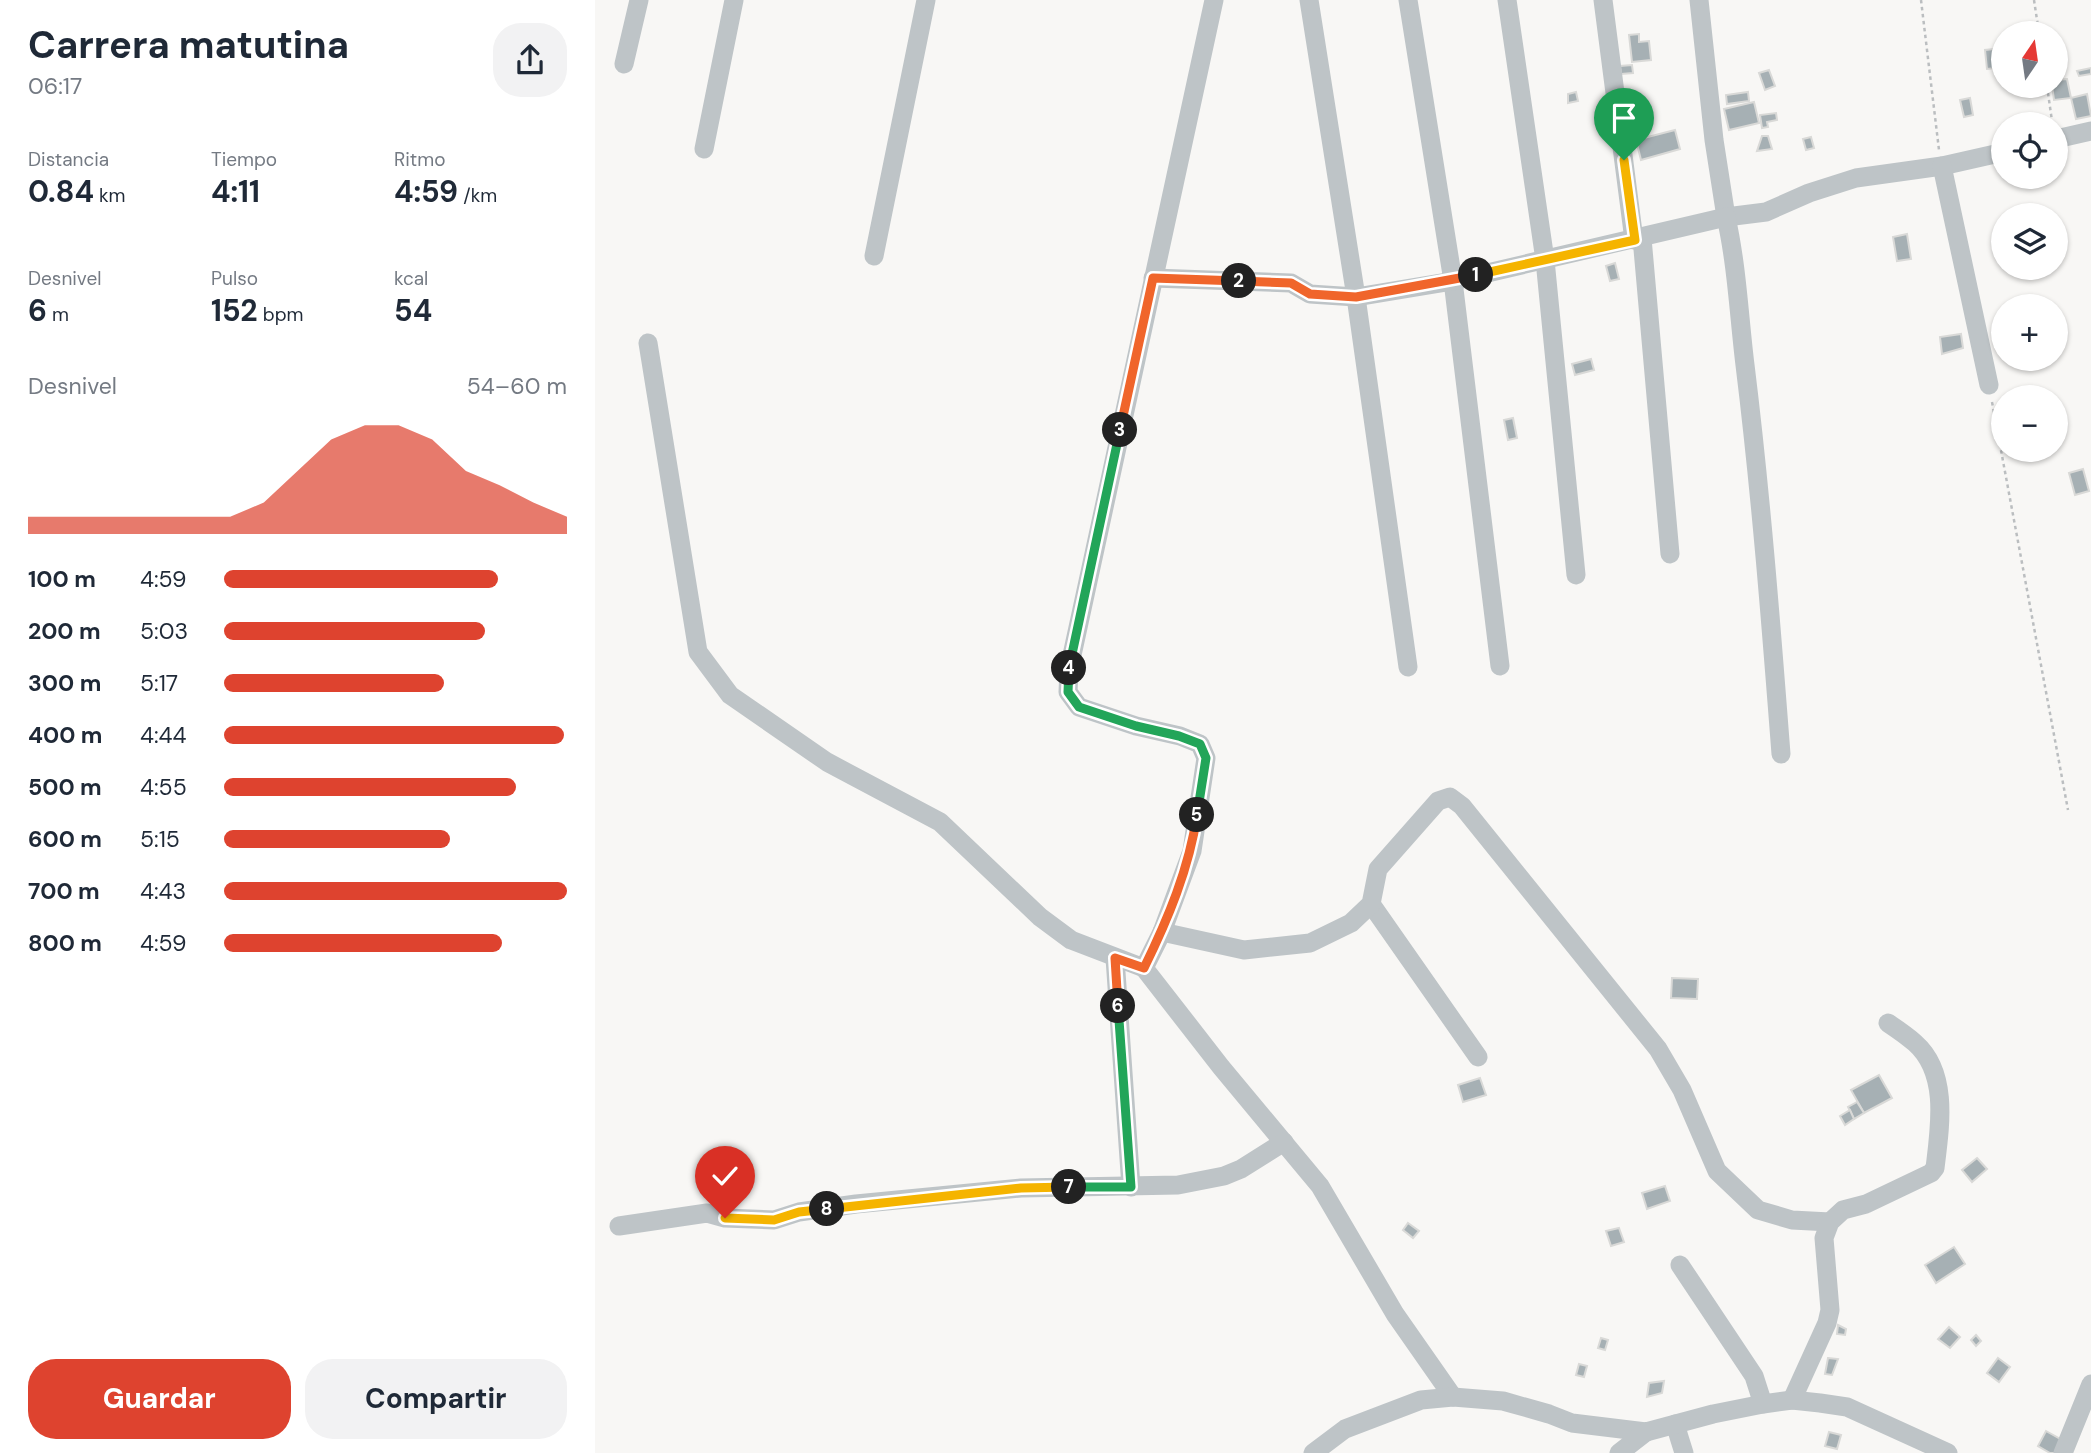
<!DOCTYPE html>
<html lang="es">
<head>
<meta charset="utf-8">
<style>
  :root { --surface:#fff; --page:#f2f2f3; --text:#1f2937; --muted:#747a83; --accent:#de432f }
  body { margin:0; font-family:"DM Sans",sans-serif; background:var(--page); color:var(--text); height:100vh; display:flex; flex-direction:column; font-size:26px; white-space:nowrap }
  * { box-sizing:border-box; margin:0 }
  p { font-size:23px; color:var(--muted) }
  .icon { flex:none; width:38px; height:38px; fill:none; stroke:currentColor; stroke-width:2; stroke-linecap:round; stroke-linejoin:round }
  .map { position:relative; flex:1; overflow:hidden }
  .details { display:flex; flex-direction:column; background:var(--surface); width:595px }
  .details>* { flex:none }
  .needle { width:46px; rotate:13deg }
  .buttons { position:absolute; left:1396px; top:21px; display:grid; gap:14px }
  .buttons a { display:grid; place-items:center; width:77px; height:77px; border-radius:50%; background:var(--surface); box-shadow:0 2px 5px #0004; font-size:35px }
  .pin { position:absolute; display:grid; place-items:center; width:60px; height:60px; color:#fff; margin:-72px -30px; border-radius:50% 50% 50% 0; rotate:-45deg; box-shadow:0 0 7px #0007 }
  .pin .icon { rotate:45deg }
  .km { position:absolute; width:35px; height:35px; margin:-18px; border-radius:50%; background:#222; color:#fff; font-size:19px; line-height:35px; text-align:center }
  .round { display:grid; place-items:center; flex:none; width:74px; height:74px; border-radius:28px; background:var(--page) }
  .summary { display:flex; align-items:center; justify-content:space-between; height:119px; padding:0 28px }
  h1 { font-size:38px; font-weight:700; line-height:52px }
  .metrics { display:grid; grid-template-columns:repeat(3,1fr); gap:10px; height:119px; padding:7px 28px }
  .metrics div { display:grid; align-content:center }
  .metrics b { font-size:30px; font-weight:700 }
  .metrics small { font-size:19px; font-weight:400 }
  .metrics p { font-size:19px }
  .chart { height:196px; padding:14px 28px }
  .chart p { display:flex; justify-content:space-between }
  .chart svg { width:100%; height:126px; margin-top:7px; fill:var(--accent); opacity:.7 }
  .primary-button { display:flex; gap:14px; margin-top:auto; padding:14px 28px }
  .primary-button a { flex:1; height:80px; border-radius:28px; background:var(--accent); color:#fff; font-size:28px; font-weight:700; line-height:80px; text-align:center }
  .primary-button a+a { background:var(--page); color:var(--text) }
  ul { padding:0 28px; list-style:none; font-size:23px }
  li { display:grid; grid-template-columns:112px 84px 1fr; align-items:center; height:52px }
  li i { height:18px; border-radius:9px; background:var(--accent) }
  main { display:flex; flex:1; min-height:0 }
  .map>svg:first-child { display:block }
  .building { fill:#a6b0b4; stroke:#d9d9d7; stroke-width:2 }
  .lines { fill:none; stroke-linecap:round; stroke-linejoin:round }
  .path { stroke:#bbbec0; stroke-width:2.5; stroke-dasharray:3.5 3.5; stroke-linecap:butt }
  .minor { stroke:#bec4c7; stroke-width:19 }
  .split-1-casing { stroke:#fff; stroke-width:14 }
  .split-2-casing { stroke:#fff; stroke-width:14 }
  .split-3-casing { stroke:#fff; stroke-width:14 }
  .split-4-casing { stroke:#fff; stroke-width:14 }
  .split-5-casing { stroke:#fff; stroke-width:14 }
  .split-6-casing { stroke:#fff; stroke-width:14 }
  .split-7-casing { stroke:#fff; stroke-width:14 }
  .split-8-casing { stroke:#fff; stroke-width:14 }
  .split-9-casing { stroke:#fff; stroke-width:14 }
  .split-1 { stroke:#f5b400; stroke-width:9 }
  .split-2 { stroke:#f0652b; stroke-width:9 }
  .split-3 { stroke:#f0652b; stroke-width:9 }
  .split-4 { stroke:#22a559; stroke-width:9 }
  .split-5 { stroke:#22a559; stroke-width:9 }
  .split-6 { stroke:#f0652b; stroke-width:9 }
  .split-7 { stroke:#22a559; stroke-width:9 }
  .split-8 { stroke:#f5b400; stroke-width:9 }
  .split-9 { stroke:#f5b400; stroke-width:9 }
</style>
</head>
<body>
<main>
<section class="details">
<div class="summary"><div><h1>Carrera matutina</h1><p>06:17</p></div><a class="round"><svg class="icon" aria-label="share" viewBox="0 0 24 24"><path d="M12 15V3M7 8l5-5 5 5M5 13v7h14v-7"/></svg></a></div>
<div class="metrics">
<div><p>Distancia</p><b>0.84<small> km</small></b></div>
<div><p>Tiempo</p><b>4:11</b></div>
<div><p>Ritmo</p><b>4:59<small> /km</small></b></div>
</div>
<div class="metrics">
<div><p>Desnivel</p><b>6<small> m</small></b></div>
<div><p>Pulso</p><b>152<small> bpm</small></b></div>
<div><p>kcal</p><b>54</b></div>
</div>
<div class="chart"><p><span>Desnivel</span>54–60 m</p>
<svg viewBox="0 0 160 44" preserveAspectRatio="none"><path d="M0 44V38L10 38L20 38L30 38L40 38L50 38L60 38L70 33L80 22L90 11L100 6L110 6L120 11L130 22L140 27L150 33L160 38V44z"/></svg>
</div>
<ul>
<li><b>100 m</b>4:59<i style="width:80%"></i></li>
<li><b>200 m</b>5:03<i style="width:76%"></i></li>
<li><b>300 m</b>5:17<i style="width:64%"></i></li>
<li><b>400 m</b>4:44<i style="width:99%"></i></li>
<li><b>500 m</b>4:55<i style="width:85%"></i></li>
<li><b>600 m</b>5:15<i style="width:66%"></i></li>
<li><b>700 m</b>4:43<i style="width:100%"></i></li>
<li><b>800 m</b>4:59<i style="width:81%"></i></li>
</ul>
<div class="primary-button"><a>Guardar</a><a>Compartir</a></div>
</section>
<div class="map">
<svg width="1496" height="1453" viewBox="0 0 1496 1453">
  <rect width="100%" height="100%" fill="#f8f7f5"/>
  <g class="building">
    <polygon points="1044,34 1044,42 1054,41 1056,60 1037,62 1034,35"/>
    <polygon points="1409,48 1409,67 1392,69 1390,50"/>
    <polygon points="1037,65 1038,73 1026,74 1025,66"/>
    <polygon points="1496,68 1496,74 1484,76 1482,71"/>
    <polygon points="1174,70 1180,86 1170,90 1164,73"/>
    <polygon points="1472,79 1476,98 1459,100 1457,86 1461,86 1461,80"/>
    <polygon points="981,92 983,101 973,103 973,94"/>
    <polygon points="1153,92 1154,101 1132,104 1131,95"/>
    <polygon points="1492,94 1496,116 1481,119 1476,98"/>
    <polygon points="1375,98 1378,115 1369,117 1365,100"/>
    <polygon points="1159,102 1164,123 1134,130 1129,109"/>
    <polygon points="1181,113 1182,120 1172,122 1173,127 1167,128 1165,115"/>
    <polygon points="1080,130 1085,149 1046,160 1041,140"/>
    <polygon points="1167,136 1173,136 1177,149 1162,151"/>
    <polygon points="1216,137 1219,148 1211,150 1208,139"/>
    <polygon points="1312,234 1316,259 1302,261 1298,237"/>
    <polygon points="1020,263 1024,279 1015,281 1011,266"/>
    <polygon points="1366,334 1368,348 1347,354 1345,337"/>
    <polygon points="996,359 999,370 980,375 977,364"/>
    <polygon points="918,418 922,438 913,440 909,420"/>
    <polygon points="1488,469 1494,491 1480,495 1474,473"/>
    <polygon points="1077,978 1103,979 1102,999 1076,998"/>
    <polygon points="1284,1075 1297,1098 1269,1113 1256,1090"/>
    <polygon points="885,1078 891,1095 868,1102 863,1085"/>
    <polygon points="1262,1102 1269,1113 1259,1119 1253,1107"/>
    <polygon points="1255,1110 1259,1119 1250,1125 1245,1116"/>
    <polygon points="1382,1158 1392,1169 1377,1182 1367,1170"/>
    <polygon points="1070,1186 1075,1201 1052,1209 1047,1193"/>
    <polygon points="813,1223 824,1231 818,1238 808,1230"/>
    <polygon points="1024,1228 1029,1242 1016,1246 1011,1231"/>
    <polygon points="1359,1247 1370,1264 1341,1283 1330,1265"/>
    <polygon points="1243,1325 1251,1329 1250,1335 1242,1334"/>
    <polygon points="1354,1327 1365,1337 1355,1348 1343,1339"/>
    <polygon points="1381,1335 1386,1341 1381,1346 1376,1340"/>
    <polygon points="1006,1338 1013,1340 1010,1350 1003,1348"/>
    <polygon points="1233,1358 1243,1359 1237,1375 1230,1374"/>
    <polygon points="1403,1358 1415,1367 1404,1382 1392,1373"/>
    <polygon points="984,1364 992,1366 989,1377 981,1375"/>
    <polygon points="1069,1381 1067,1393 1052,1397 1054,1383"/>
    <polygon points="1451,1431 1467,1440 1460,1453 1455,1453 1443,1446"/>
    <polygon points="1234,1432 1246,1435 1242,1449 1230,1446"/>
  </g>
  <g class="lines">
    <g class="path">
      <polyline points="1326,0 1344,150"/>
      <polyline points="1439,0 1444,33"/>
      <polyline points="1452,86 1457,121"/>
      <polyline points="1397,402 1473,810"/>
    </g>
    <g class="minor">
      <polyline points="714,0 761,297 813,667"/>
      <polyline points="813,0 858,281 905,666"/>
      <polyline points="912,0 950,260 981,575"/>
      <polyline points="1008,0 1039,240"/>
      <polyline points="1104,0 1119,140 1131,217 1171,212 1214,193 1261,178 1347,166 1409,152"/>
      <polyline points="29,64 44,0"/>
      <polyline points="1461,139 1496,131"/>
      <polyline points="109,149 139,0"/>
      <polyline points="1347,166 1394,385"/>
      <polyline points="1047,238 1075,554"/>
      <polyline points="279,256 331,0"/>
      <path d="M558,278L696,283L715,294L761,297L858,281L1131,217C1142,266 1144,316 1150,365C1166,495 1176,624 1186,754"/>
      <polyline points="53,343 103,652 135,695 232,762 345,822 445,917 476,940 549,968 567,932 597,851 611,758 605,744 585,736 541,726 484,707 473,692 474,669 619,0"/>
      <polyline points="776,904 883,1057"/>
      <polyline points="567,932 649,950 715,943 756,923 776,904 783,869 843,801 855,797 867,806 1063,1049 1087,1090 1122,1171 1163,1210 1197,1220 1235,1222"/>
      <polyline points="520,958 536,1187"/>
      <polyline points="549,968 626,1067 725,1186 800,1314 858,1397"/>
      <polyline points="24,1226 112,1213 130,1218 179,1220 204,1212 261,1204 426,1188 583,1185 629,1176 646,1169 689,1142"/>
      <polyline points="1085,1265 1159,1376 1168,1404"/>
      <path d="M1197,1400L1232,1323L1235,1310L1229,1238L1235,1222L1248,1210L1271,1204L1336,1173L1340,1168C1345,1127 1354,1073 1320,1043C1311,1035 1302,1029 1293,1023"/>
      <polyline points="1080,1424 1089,1453"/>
      <polyline points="718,1453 750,1429 826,1400 858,1397 908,1401 954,1414 977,1423 1051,1432 1118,1414 1168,1404 1197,1400 1225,1403 1252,1407 1353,1453"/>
      <polyline points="1024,1453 1051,1432"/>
      <polyline points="1468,1453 1496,1384"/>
    </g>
  </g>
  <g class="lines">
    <g class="split-1-casing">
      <polyline id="split-1" points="881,275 1040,240 1029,160"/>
    </g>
    <g class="split-2-casing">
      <polyline id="split-2" points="644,281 696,283 715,294 761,297 881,275"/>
    </g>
    <g class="split-3-casing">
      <polyline id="split-3" points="525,430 558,278 644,281"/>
    </g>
    <g class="split-4-casing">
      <polyline id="split-4" points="474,668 525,430"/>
    </g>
    <g class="split-5-casing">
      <polyline id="split-5" points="474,668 473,692 484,707 541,726 584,736 605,744 611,758 602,815"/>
    </g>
    <g class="split-6-casing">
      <path id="split-6" d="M523,1006L520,958L549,968C573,919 594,869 602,815"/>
    </g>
    <g class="split-7-casing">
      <polyline id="split-7" points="474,1187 536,1187 523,1006"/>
    </g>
    <g class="split-8-casing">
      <polyline id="split-8" points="232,1209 426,1188 474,1187"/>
    </g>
    <g class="split-9-casing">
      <polyline id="split-9" points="130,1218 179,1220 204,1212 232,1209"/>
    </g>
    <use href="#split-1" class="split-1"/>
    <use href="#split-2" class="split-2"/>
    <use href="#split-3" class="split-3"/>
    <use href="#split-4" class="split-4"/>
    <use href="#split-5" class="split-5"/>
    <use href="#split-6" class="split-6"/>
    <use href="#split-7" class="split-7"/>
    <use href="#split-8" class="split-8"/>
    <use href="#split-9" class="split-9"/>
  </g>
</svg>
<div class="buttons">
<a><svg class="needle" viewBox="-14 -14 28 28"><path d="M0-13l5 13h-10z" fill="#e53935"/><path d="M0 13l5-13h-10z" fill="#747a83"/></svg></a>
<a><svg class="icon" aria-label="locate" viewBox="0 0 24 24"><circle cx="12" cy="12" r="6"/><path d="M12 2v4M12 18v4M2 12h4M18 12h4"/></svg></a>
<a><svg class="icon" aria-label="layers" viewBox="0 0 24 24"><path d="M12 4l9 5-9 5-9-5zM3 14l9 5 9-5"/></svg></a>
<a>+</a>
<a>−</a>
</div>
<div class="pin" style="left:1029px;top:160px;background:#1e9e55"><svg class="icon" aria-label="arrive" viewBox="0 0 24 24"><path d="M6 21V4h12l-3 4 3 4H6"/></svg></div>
<div class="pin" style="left:130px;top:1218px;background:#d93025"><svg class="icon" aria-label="check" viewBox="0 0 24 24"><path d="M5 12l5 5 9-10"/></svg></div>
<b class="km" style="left:881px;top:275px">1</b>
<b class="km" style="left:644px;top:281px">2</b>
<b class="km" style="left:525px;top:430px">3</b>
<b class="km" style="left:474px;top:668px">4</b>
<b class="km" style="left:602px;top:815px">5</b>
<b class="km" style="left:523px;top:1006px">6</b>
<b class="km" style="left:474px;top:1187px">7</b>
<b class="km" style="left:232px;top:1209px">8</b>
</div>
</main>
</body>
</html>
